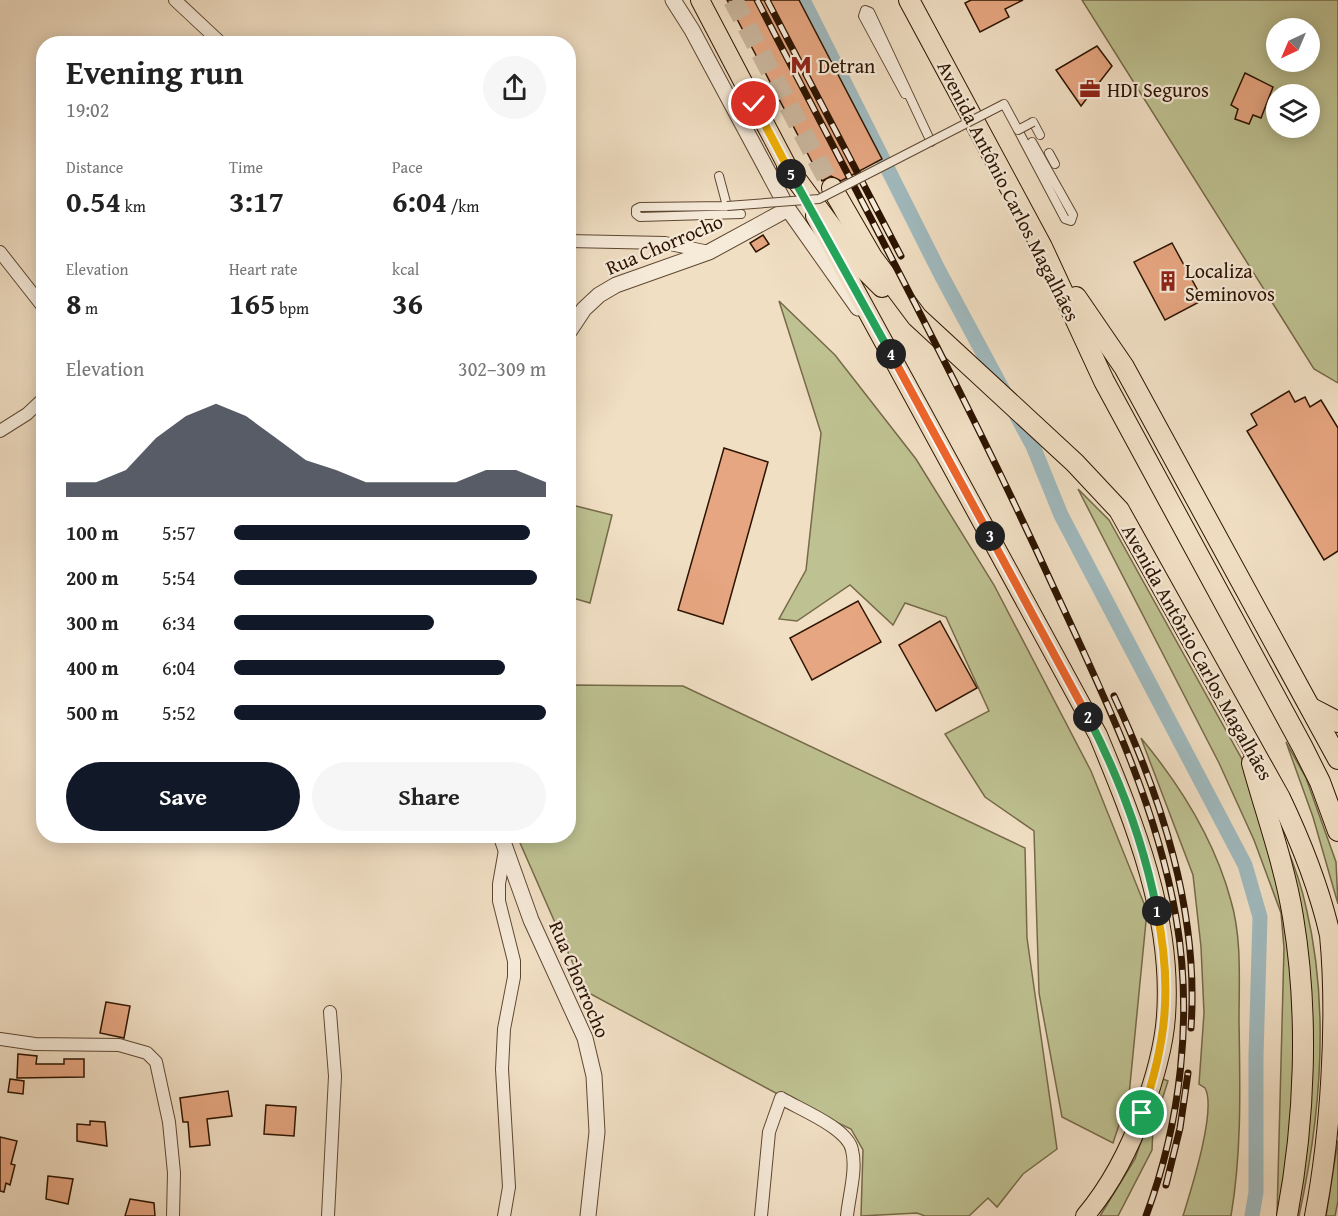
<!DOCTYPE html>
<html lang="en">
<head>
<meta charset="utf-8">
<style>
  :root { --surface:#fff; --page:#f6f6f6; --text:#222; --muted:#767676; --accent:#111827 }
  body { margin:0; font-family:"Gentium Book Plus",serif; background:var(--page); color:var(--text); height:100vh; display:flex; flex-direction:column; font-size:22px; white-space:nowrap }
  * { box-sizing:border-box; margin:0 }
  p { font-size:20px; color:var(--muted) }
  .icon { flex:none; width:33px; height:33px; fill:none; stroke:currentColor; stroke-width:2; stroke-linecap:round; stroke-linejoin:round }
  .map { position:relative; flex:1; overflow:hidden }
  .side { position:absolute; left:36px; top:36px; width:540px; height:807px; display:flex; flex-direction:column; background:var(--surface); border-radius:24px; box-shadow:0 3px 15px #0003 }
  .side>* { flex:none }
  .needle { width:39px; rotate:224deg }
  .tools { position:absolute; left:1266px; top:18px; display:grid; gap:12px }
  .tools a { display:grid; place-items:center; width:54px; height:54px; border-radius:50%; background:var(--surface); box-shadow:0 3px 15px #0003; font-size:30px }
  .pin { position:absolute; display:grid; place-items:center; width:51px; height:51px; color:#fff; margin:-26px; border:3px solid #fff; border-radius:50%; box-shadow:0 2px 6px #0007 }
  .km { position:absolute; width:30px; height:30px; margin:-15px; border-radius:50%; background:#222; color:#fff; font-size:16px; line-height:30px; text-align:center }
  .round { display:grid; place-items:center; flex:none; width:63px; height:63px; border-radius:32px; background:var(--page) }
  .overview { display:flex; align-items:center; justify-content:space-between; height:102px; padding:0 30px }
  h1 { font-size:33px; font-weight:600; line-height:45px }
  .metrics { display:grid; grid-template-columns:repeat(3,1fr); gap:9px; height:102px; padding:6px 30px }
  .metrics div { display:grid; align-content:center }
  .metrics b { font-size:30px; font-weight:600 }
  .metrics small { font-size:16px; font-weight:400 }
  .metrics p { font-size:16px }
  .chart { height:168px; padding:12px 30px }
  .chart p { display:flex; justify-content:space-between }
  .chart svg { width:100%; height:108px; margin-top:6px; fill:var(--accent); opacity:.7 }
  .cta { display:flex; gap:12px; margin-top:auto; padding:12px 30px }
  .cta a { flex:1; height:69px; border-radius:36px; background:var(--accent); color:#fff; font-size:24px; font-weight:600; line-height:69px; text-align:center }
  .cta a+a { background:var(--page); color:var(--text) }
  ul { padding:0 30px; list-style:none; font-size:20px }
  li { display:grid; grid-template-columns:96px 72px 1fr; align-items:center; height:45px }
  li i { height:15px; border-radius:8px; background:var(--accent) }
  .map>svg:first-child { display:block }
  .green { fill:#bec191; stroke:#766a48; stroke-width:1.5; fill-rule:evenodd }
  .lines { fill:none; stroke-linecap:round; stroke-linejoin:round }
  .canal { stroke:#a0babf; stroke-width:15 }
  .building { fill:#e6a681; stroke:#2d1400; stroke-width:1.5 }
  .trunk-tunnel { stroke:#cab69d; stroke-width:20; stroke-dasharray:20 10; stroke-linecap:butt }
  .pedestrian-casing { stroke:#5e4731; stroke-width:10 }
  .minor-casing { stroke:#5e4731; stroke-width:14 }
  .tertiary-casing { stroke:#5e4731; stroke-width:17 }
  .primary-casing { stroke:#2d1400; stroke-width:20 }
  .trunk-casing { stroke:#2d1400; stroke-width:22 }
  .pedestrian { stroke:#f6ead9; stroke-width:8 }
  .minor { stroke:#f6ead9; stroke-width:12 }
  .tertiary { stroke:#f6ead9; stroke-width:15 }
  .primary { stroke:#f1dfc4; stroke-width:18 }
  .trunk { stroke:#f1dfc4; stroke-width:20 }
  .rail-casing { stroke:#2d1400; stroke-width:7 }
  .rail { stroke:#f6ead9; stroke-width:4.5; stroke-dasharray:14; stroke-linecap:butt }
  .pedestrian-bridge-casing { stroke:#5e4731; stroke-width:10; stroke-linecap:butt }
  .pedestrian-bridge { stroke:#f6ead9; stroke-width:8 }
  .split-1-casing { stroke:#fff; stroke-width:12 }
  .split-2-casing { stroke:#fff; stroke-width:12 }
  .split-3-casing { stroke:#fff; stroke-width:12 }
  .split-4-casing { stroke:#fff; stroke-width:12 }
  .split-5-casing { stroke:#fff; stroke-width:12 }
  .split-6-casing { stroke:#fff; stroke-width:12 }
  .split-1 { stroke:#f5b400; stroke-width:8 }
  .split-2 { stroke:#22a559; stroke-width:8 }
  .split-3 { stroke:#f0652b; stroke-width:8 }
  .split-4 { stroke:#f0652b; stroke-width:8 }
  .split-5 { stroke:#22a559; stroke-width:8 }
  .split-6 { stroke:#f5b400; stroke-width:8 }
  .labels { text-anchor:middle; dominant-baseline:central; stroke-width:4.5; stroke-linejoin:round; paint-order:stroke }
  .poi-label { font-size:20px; fill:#2d1400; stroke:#f6ead9; text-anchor:start }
  .street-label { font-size:20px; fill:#2d1400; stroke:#f6ead9 }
</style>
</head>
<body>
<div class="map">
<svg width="1338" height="1216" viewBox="0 0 1338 1216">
  <rect width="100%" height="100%" fill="#f1dfc4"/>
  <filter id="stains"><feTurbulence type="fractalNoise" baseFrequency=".00333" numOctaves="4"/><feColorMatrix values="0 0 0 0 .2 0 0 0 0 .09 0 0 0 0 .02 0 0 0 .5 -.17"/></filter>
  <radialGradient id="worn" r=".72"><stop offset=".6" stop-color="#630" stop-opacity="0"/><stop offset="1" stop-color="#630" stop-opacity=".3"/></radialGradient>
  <g class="green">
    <path d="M1082,0H1338V383L1314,369ZM1276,28H1310V62H1276ZM1276,94H1310V128H1276Z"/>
    <polygon points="779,301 835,355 916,459 994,585 1091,771 1147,911 1129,1095 1113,1143 1062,1117 1039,993 1034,831 985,797 945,734 989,711 946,617 905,603 893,625 850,585 797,621 779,619 806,570 821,433"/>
    <path d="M1078,489L1109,520L1258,788C1278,826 1297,865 1306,907C1330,1008 1321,1115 1299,1216H1277L1284,948L1281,913L1254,840L1219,763Z"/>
    <polygon points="568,504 612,515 590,603 569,597"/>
    <polygon points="569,685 683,686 1025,848 1027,938 1057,1149 1023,1174 997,1207 988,1198 969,1216 925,1216 917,1213 861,1216 863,1150 851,1129 787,1099 585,991 517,836 568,836"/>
    <path d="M1141,738C1180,785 1215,841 1231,901C1242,938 1239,982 1239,1020C1240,1085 1242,1151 1231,1216H1183C1191,1190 1217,1109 1205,1088L1199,1084L1204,1013L1201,947L1193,875Z"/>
    <polygon points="1286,742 1306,778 1336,862 1338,904 1313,817"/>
    <polygon points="1163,1079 1168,1081 1153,1128 1152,1150 1118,1216 1100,1216 1135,1159"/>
    <polygon points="1338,1140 1338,1201 1335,1216 1326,1216"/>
  </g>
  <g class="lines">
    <polyline class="canal" points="803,0 939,271 1033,446 1061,515 1245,865 1260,917 1256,1056 1256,1192 1252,1216"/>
  </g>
  <g class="building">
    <polygon points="727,0 799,0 882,159 841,181 831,176 822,181"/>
    <polygon points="971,0 1023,0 1005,9 1009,17 980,32 965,3"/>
    <polygon points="1097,46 1112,66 1081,106 1056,70"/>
    <polygon points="1245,73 1273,87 1261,118 1253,115 1249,124 1235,119 1238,109 1231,105"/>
    <polygon points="763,235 769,244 756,252 750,243"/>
    <polygon points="1172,243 1203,300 1165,320 1134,262"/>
    <polygon points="1289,391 1295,402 1305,397 1310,407 1321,400 1338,428 1338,551 1324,560 1247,431 1257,425 1251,414"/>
    <polygon points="724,448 768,462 723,624 678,610"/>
    <polygon points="858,601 881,642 812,680 790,638"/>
    <polygon points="940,621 977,688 936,711 899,645"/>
    <polygon points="106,1002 130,1006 124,1038 100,1033"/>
    <polygon points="18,1054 37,1056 36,1064 64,1064 64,1059 84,1059 84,1077 17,1078"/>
    <polygon points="10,1079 24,1081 23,1094 8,1092"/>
    <polygon points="228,1091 232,1116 207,1119 210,1145 190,1147 188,1122 183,1122 180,1098"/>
    <polygon points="266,1105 296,1107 294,1136 264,1134"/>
    <polygon points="90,1121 105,1122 107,1146 77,1141 77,1124 90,1125"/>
    <polygon points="0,1137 17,1141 11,1164 15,1165 10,1185 6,1183 4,1192 0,1191"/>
    <polygon points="48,1176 73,1179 68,1204 46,1199"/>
    <polygon points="130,1199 154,1203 155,1216 125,1216"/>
  </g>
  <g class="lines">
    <polyline class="trunk-tunnel" points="733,0 832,188"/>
    <g class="pedestrian-casing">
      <g id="pedestrian">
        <polyline points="905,94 863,16 865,10 870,12 931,142"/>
        <polyline points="1033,122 1040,135"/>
        <polyline points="1018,130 1065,219 1071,221 1073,215 1032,142"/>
        <polyline points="1049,153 1055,164"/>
        <polyline points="719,176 727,206 640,207 636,209 636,214 640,217 741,214"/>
      </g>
    </g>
    <g class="minor-casing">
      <g id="minor">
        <polyline points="175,0 222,44"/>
        <polyline points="568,241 665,243 709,252"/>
        <polyline points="0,252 44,308"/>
        <polyline points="0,431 27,414 44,398"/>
        <polyline points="0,1039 35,1044 119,1045 147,1053 156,1062 169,1122 174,1173 173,1216"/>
        <polyline points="328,1216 335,1076 330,1012"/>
        <polyline points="504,1216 509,1187 502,1069 504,1029 514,977 514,961 499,901 499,884 505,850"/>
        <path d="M761,1216L769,1132L781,1098C799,1109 848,1128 852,1150C857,1169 849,1196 847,1216"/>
      </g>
    </g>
    <g class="tertiary-casing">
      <g id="tertiary">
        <polyline points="673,0 692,30 788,209 858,308"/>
        <polyline points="568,333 584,309 599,295 616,285 709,252 788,209"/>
        <polyline points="501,836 531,920 585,1038 594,1076 597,1132 588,1216"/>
      </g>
    </g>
    <g class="primary-casing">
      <g id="primary">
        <polyline points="700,0 794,179"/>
        <path d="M815,216L1098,735C1135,824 1173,918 1166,1016C1164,1047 1154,1079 1144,1109C1130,1148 1112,1184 1085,1216"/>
      </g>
    </g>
    <g class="trunk-casing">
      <g id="trunk">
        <polyline points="909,0 1042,247 1104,381 1302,746 1320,782 1338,831"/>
        <polyline points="787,167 859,264 882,287"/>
        <path d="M832,188L872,257L917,317L1075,463L1119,510L1280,798C1301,842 1319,887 1330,935C1338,1018 1331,1133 1315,1216"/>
        <polyline points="1076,297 1124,367 1338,759"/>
        <polyline points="1311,708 1338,722"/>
        <path d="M1252,763C1266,814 1285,866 1293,917C1309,1013 1305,1121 1287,1216"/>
      </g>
    </g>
    <use href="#pedestrian" class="pedestrian"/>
    <use href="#minor" class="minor"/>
    <use href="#tertiary" class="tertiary"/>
    <use href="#primary" class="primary"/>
    <use href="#trunk" class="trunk"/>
    <g class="rail-casing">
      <g id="rail">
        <path d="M757,0C857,193 961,385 1052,584C1102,692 1155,798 1176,917C1193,1016 1181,1122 1146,1216"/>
        <polyline points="767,0 901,256"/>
        <path d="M1114,696C1162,799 1199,912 1191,1028"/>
        <polyline points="1166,1185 1180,1128 1188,1073"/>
      </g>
    </g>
    <use href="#rail" class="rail"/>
    <g class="pedestrian-bridge-casing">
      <polyline id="pedestrian-bridge" points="727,206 819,199 1004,104 1018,130 1033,122"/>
    </g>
    <use href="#pedestrian-bridge" class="pedestrian-bridge"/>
  </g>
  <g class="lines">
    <g class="split-1-casing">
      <path id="split-1" d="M1142,1113C1167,1042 1172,986 1157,911"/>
    </g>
    <g class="split-2-casing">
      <path id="split-2" d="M1088,717C1119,777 1144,844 1157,911"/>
    </g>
    <g class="split-3-casing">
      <polyline id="split-3" points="990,536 1088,717"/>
    </g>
    <g class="split-4-casing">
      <polyline id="split-4" points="891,354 990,536"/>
    </g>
    <g class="split-5-casing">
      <polyline id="split-5" points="791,174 891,354"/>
    </g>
    <g class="split-6-casing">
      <polyline id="split-6" points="754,104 791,174"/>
    </g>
    <use href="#split-1" class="split-1"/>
    <use href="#split-2" class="split-2"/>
    <use href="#split-3" class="split-3"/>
    <use href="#split-4" class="split-4"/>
    <use href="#split-5" class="split-5"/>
    <use href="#split-6" class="split-6"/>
  </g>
  <defs>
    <g id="metro-bare" transform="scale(1.62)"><path d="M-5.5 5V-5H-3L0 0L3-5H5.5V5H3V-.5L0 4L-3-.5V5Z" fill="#8f2418" stroke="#f6ead9" stroke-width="2.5" paint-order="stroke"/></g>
    <g id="office-bare" transform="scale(1.62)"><path d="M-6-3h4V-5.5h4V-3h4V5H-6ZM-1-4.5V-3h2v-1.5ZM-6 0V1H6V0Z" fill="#8f2418" stroke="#f6ead9" stroke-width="2.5" paint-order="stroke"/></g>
    <g id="building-bare" transform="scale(1.62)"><path d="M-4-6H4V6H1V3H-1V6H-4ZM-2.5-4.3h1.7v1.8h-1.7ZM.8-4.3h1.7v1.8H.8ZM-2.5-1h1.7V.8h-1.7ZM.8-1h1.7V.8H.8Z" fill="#8f2418" stroke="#f6ead9" stroke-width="2.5" paint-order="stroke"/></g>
  </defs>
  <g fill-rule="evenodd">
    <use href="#metro-bare" x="801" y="65"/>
    <use href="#office-bare" x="1090" y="89"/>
    <use href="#building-bare" x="1168" y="281"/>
  </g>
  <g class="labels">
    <g class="poi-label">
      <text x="818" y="65">Detran</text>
      <text x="1107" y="89">HDI Seguros</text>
      <text x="1185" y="270">Localiza<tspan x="1185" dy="23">Seminovos</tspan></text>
    </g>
    <g class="street-label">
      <text transform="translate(1009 191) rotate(63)">Avenida Antônio Carlos Magalhães</text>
      <text transform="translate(664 244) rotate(-23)">Rua Chorrocho</text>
      <text transform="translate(1198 652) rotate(61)">Avenida Antônio Carlos Magalhães</text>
      <text transform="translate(580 979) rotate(67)">Rua Chorrocho</text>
    </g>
  </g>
  <rect width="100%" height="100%" filter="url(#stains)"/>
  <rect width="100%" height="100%" fill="url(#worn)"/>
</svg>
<div class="tools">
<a><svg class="needle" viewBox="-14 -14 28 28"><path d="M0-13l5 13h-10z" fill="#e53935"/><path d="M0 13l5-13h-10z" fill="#767676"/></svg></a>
<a><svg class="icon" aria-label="layers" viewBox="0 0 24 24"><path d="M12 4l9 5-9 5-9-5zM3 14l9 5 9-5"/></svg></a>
</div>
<div class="pin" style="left:1142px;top:1113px;background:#1e9e55"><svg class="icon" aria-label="arrive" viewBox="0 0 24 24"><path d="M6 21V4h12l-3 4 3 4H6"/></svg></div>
<div class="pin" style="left:754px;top:104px;background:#d93025"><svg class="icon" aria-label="check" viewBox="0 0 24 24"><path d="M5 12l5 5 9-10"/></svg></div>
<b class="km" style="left:1157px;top:911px">1</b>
<b class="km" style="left:1088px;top:717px">2</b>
<b class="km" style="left:990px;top:536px">3</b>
<b class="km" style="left:891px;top:354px">4</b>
<b class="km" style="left:791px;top:174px">5</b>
<section class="side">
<div class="overview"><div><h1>Evening run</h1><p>19:02</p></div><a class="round"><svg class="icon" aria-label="share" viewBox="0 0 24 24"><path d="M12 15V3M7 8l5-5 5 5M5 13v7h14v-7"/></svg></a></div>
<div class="metrics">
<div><p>Distance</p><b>0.54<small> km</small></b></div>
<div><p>Time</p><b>3:17</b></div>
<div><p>Pace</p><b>6:04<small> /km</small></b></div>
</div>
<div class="metrics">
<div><p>Elevation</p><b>8<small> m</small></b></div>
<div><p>Heart rate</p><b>165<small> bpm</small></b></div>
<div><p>kcal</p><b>36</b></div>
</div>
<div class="chart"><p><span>Elevation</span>302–309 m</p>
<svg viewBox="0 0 160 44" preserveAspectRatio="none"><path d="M0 44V38L10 38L20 33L30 20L40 11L50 6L60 11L70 20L80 29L90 33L100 38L110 38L120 38L130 38L140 33L150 33L160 38V44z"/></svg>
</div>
<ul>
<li><b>100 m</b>5:57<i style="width:95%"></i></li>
<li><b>200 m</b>5:54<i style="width:97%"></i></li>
<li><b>300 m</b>6:34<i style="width:64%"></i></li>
<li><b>400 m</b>6:04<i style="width:87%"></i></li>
<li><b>500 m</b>5:52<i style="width:100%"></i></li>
</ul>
<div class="cta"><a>Save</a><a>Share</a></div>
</section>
</div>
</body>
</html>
